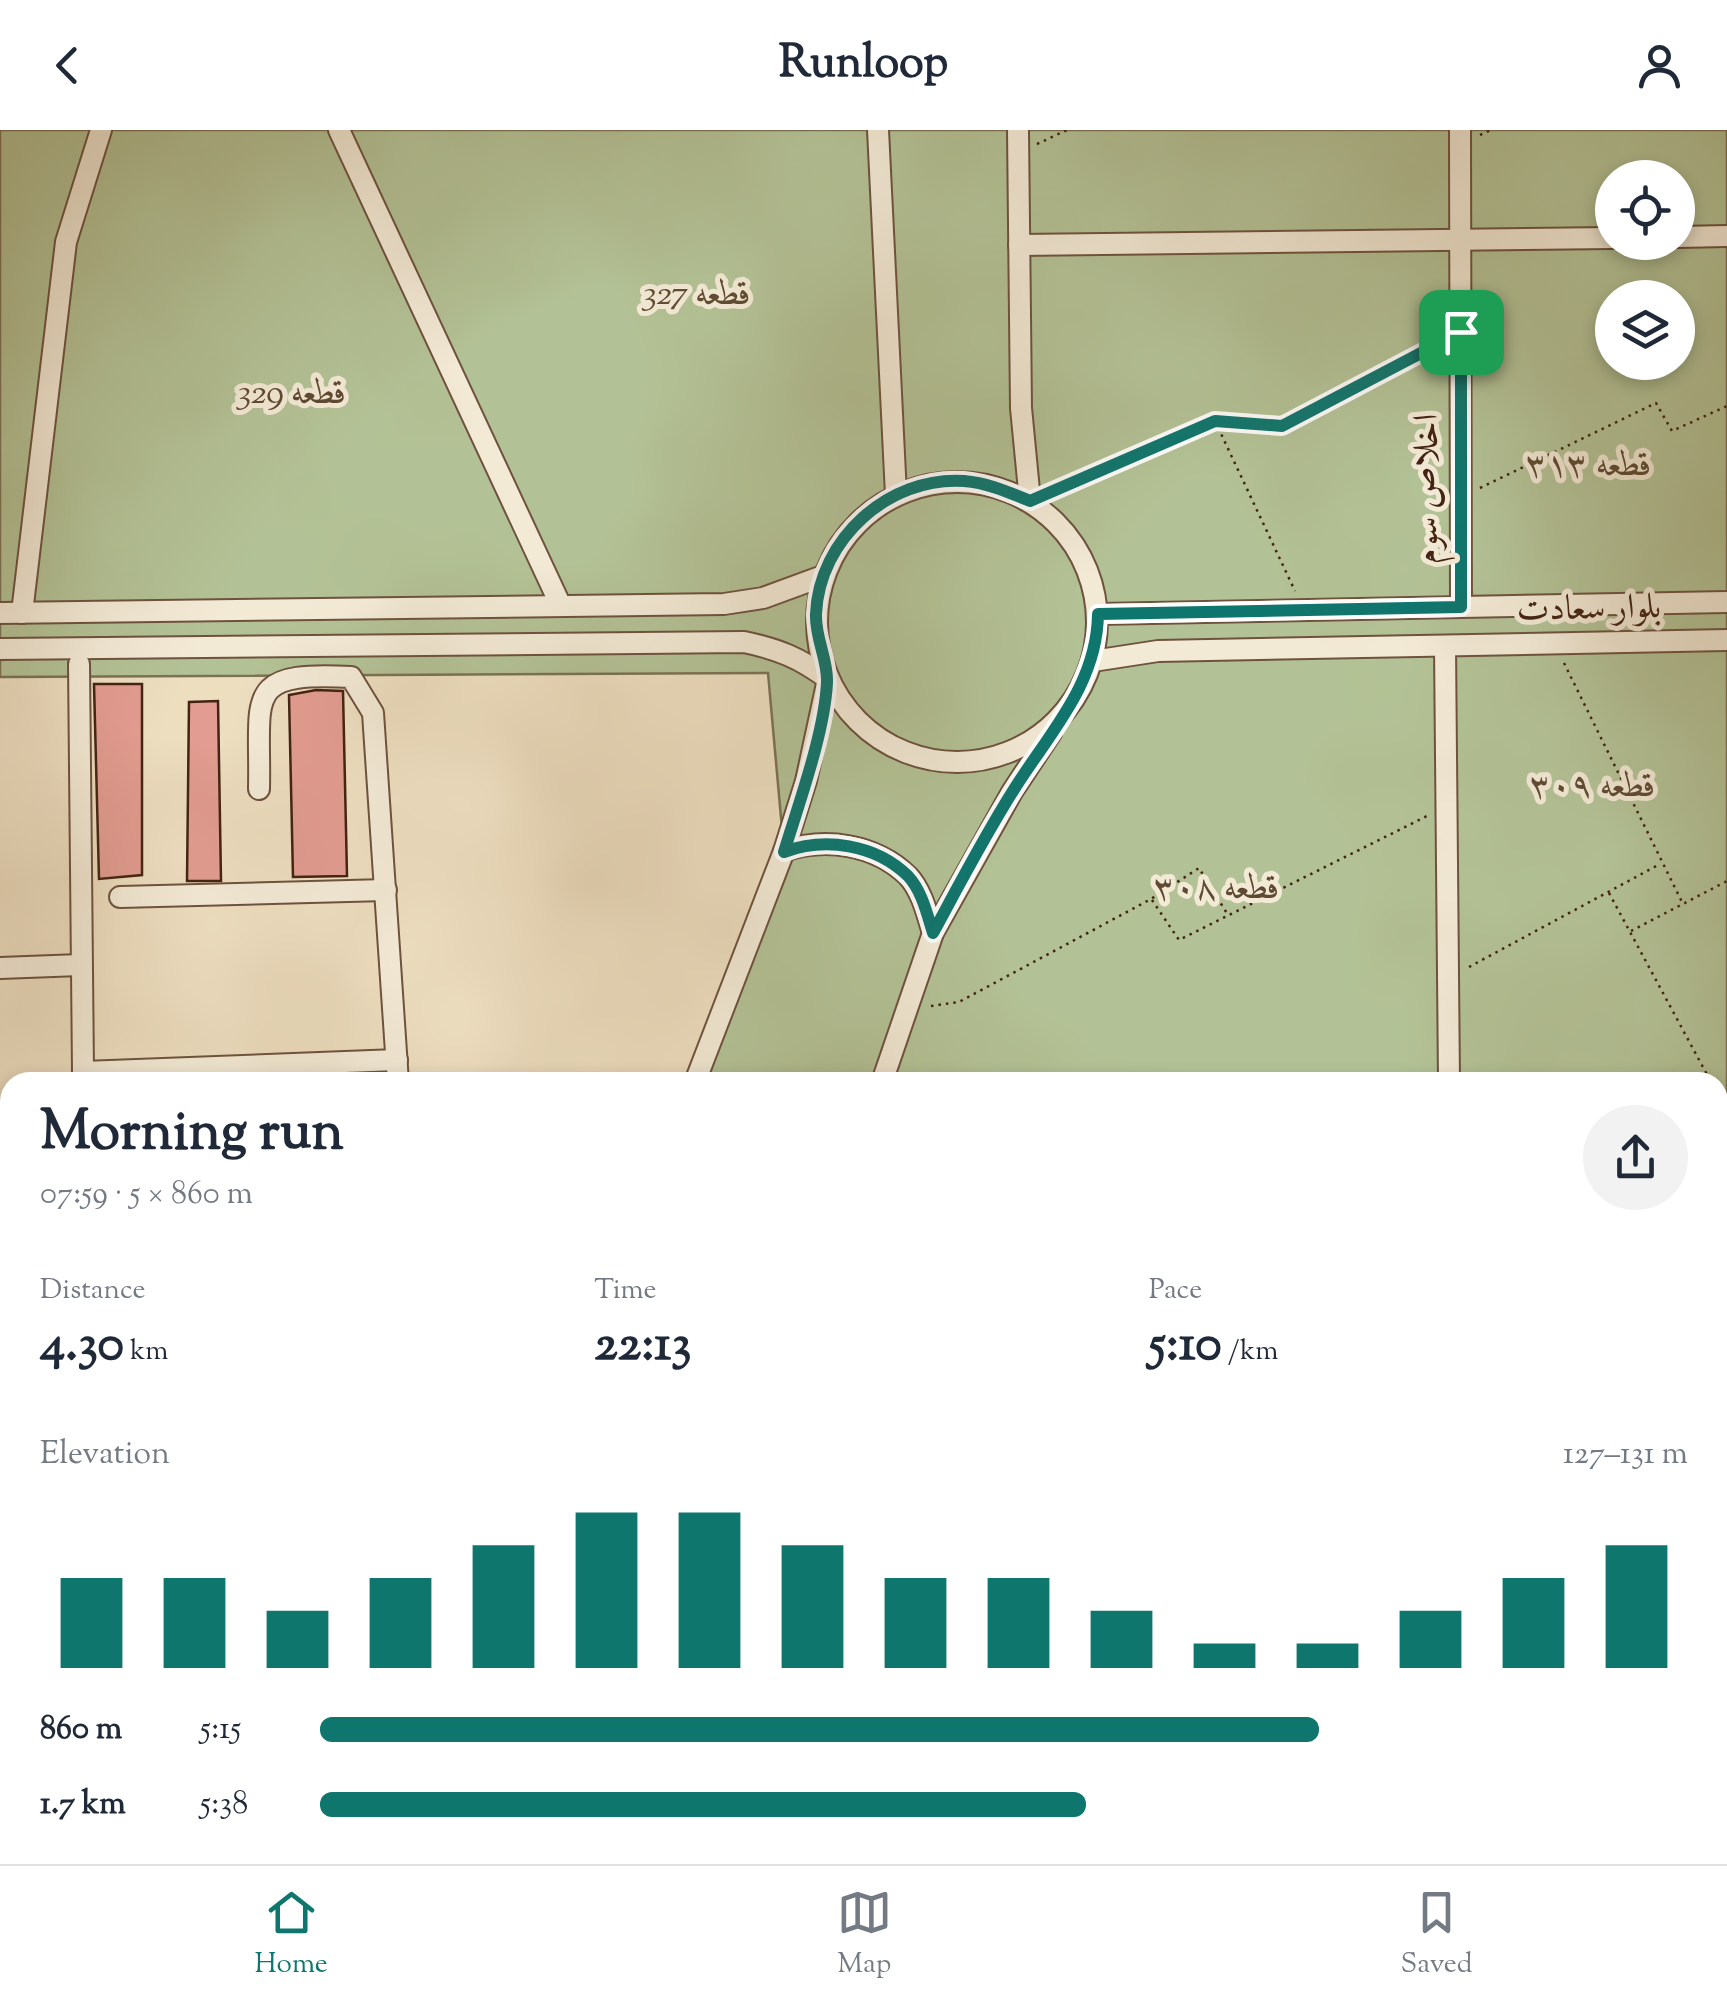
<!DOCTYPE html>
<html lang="en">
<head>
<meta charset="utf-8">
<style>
  :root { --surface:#fff; --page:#f2f2f3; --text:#1f2937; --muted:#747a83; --line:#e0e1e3; --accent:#0f766e }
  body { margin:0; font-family:"Sorts Mill Goudy",Amiri,serif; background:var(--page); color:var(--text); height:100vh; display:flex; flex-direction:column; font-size:38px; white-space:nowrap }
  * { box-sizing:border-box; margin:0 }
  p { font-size:32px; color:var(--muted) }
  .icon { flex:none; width:55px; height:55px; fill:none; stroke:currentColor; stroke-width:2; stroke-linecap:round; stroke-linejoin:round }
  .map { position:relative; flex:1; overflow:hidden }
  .details { position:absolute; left:0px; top:942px; width:1728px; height:792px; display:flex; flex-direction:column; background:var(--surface); border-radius:30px 30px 0 0; box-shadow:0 5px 15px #0003 }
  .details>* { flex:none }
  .buttons { position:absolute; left:1595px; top:30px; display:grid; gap:20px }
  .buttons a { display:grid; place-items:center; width:100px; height:100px; border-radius:50%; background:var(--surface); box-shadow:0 5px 15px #0003; font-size:50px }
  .pin { position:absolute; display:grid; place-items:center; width:85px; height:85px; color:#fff; margin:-42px; border-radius:20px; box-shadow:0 5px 15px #0006 }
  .round { display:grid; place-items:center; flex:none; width:105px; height:105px; border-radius:52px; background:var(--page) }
  .headline { display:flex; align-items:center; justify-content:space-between; height:170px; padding:0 40px }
  h1 { font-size:55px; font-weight:700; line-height:75px }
  .stats { display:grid; grid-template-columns:repeat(3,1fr); gap:15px; height:170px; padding:10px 40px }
  .stats div { display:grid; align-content:center }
  .stats b { font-size:50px; font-weight:700 }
  .stats small { font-size:28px; font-weight:400 }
  .stats p { font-size:28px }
  .chart { height:280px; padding:20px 40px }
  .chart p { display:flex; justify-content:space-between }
  .chart svg { width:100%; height:180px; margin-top:10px; stroke:var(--accent); stroke-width:6 }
  ul { padding:0 40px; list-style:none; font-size:32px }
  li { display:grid; grid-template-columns:160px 120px 1fr; align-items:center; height:75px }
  li i { height:25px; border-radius:12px; background:var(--accent) }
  header { display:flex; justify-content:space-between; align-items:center; height:130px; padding:0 40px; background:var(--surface); font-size:45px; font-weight:700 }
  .dock { display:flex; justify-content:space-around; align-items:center; height:140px; border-top:2px solid var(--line); background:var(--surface); font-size:28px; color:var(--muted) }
  .dock a { display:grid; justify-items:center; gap:5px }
  .dock .current { color:var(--accent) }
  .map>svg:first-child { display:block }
  .green { fill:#b3c296; stroke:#7b7254; stroke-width:2.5; fill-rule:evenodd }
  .building { fill:#e29c91; stroke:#432312; stroke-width:2.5 }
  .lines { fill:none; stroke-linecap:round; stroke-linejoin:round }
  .minor-casing { stroke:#6e523e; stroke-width:24 }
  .highway-casing { stroke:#432312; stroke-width:31 }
  .path { stroke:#432312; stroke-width:2.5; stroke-dasharray:2.5 5; stroke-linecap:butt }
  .minor { stroke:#f3ead6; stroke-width:20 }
  .highway { stroke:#eddec0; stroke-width:28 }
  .route-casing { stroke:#fff; stroke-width:20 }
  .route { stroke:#0f766e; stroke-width:12 }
  .labels { text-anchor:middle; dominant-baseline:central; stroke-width:10; stroke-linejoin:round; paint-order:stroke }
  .park-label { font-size:35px; font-style:italic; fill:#5f4b33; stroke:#f3ead6 }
  .street-label { font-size:35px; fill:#432312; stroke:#f3ead6 }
</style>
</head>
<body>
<header><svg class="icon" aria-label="back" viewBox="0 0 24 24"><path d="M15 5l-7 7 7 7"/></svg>Runloop<svg class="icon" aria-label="person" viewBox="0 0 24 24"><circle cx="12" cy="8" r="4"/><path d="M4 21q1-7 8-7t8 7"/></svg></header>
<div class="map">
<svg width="1727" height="1734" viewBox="0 0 1727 1734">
  <rect width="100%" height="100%" fill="#eddec0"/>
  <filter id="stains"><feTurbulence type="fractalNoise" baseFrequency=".002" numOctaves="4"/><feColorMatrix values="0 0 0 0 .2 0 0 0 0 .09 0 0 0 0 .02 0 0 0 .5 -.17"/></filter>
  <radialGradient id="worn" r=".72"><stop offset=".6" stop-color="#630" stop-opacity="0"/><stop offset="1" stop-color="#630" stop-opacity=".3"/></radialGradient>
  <g class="green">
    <path d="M0,0H1727V1415H1718V952H695L784,721L768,543L0,547ZM1612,48H1678V112H1612ZM1612,168H1678V232H1612Z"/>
    <polygon points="0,1635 10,1636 10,1725 401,1725 401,1734 0,1734"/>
    <polygon points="1718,1655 1727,1655 1727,1734 528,1734 546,1725 1718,1725"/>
  </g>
  <g class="building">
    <polygon points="94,554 142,554 142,745 99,749"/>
    <polygon points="316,560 343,561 347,746 293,747 289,565"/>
    <polygon points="218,571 221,751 187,751 189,572"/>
  </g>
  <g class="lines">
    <g class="minor-casing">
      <g id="minor">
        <polyline points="339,0 560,474"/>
        <polyline points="878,0 896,365"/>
        <polyline points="1018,0 1021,278 1030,371"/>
        <polyline points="1460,0 1461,477"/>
        <polyline points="1678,107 1727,106"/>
        <polyline points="1019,115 1612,108"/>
        <circle cx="957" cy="492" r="140"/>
        <polyline points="0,483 724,474 763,468 823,446"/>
        <polyline points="22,483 66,112 101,0"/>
        <polyline points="1098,484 1727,472"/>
        <polyline points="1445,516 1449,952"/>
        <path d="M0,519L744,512C778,519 800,528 828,549L806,651L784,721L695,952"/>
        <polyline points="1093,531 1158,521 1727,510"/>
        <polyline points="79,534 83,942 397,930"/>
        <path d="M259,659C261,566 242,541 351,547L373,583L398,952"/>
        <path d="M784,721C825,707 875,714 908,746C922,761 927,784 933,803"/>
        <polyline points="120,767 386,760"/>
        <polyline points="0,838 80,835"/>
        <polyline points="882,952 933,803 1012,662 1051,603"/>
        <polyline points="1718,982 1727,983"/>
        <polyline points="0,1100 10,1100"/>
        <polyline points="1718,1402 1727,1402"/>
        <polyline points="1718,1628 1727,1628"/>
        <polyline points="593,1734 593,1725"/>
      </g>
    </g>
    <g class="highway-casing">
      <g id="highway">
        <polyline points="1718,1470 1727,1468"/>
        <polyline points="1718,1498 1727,1498"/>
        <polyline points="0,1517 10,1517"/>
        <polyline points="1718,1556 1727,1561"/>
        <polyline points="0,1561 10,1561"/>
      </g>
    </g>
    <g class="path">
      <polyline points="1480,5 1491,0"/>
      <polyline points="1037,14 1067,0"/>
      <polyline points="1215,291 1295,461"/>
      <polyline points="1480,358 1656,273 1672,301 1727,276"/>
      <polyline points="1050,362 1215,291 1282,296 1442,212"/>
      <polyline points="1564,533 1683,774"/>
      <polyline points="1609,763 1711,952"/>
      <polyline points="1152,770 1179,810 1429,685"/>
      <polyline points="1631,801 1727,751"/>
      <polyline points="1469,837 1660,734"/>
      <polyline points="931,876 959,872 1151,769 1199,738 1228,785"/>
    </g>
    <use href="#minor" class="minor"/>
    <use href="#highway" class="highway"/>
  </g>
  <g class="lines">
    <g class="route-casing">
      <path id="route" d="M1461,202V477L1098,484C1097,555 1049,603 1013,661C984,707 959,755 933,803C927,784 922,761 908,746C875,714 825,707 784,722C799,673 825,601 827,552C828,530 815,508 816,484C819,409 889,346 964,351C988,353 1008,362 1030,371L1215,291L1282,296Z"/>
    </g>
    <use href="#route" class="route"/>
  </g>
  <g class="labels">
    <g class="park-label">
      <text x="697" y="165">قطعه 327</text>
      <text x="292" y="264">قطعه 329</text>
      <text x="1590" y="336">قطعه ۳۱۳</text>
      <text x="1594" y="657">قطعه ۳۰۹</text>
      <text x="1218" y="759">قطعه ۳۰۸</text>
    </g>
    <g class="street-label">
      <text transform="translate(1428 359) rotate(-90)">اخلاص سوم</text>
      <text transform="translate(1589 480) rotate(-1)">بلوار سعادت</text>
    </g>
  </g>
  <rect width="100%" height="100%" filter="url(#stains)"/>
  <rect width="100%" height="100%" fill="url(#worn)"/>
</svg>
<div class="buttons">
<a><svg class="icon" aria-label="locate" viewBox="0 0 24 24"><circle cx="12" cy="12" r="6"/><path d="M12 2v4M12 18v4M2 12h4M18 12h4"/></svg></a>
<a><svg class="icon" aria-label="layers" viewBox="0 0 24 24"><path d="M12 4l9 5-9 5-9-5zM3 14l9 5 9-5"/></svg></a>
</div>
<div class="pin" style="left:1461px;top:202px;background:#1e9e55"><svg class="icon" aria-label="arrive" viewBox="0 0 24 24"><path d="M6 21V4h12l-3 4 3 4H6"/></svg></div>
<section class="details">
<div class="headline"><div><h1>Morning run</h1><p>07:59 · 5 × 860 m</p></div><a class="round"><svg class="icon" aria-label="share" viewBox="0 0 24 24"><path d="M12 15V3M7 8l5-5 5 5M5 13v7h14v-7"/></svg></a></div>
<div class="stats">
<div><p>Distance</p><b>4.30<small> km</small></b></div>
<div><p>Time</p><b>22:13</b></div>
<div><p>Pace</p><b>5:10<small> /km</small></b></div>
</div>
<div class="chart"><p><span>Elevation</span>127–131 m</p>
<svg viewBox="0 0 160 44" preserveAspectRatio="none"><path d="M5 44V22M15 44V22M25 44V30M35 44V22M45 44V14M55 44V6M65 44V6M75 44V14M85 44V22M95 44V22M105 44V30M115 44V38M125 44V38M135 44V30M145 44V22M155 44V14"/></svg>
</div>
<ul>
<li><b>860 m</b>5:15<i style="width:73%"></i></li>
<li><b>1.7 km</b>5:38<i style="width:56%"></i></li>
</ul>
</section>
</div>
<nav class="dock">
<a class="current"><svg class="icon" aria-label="home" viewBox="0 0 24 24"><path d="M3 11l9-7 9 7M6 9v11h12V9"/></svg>Home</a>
<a><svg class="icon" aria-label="map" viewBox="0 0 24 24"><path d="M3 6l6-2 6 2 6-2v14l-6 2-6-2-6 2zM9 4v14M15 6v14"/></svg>Map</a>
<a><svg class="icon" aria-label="saved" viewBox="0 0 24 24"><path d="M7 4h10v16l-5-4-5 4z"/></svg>Saved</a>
</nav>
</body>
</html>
